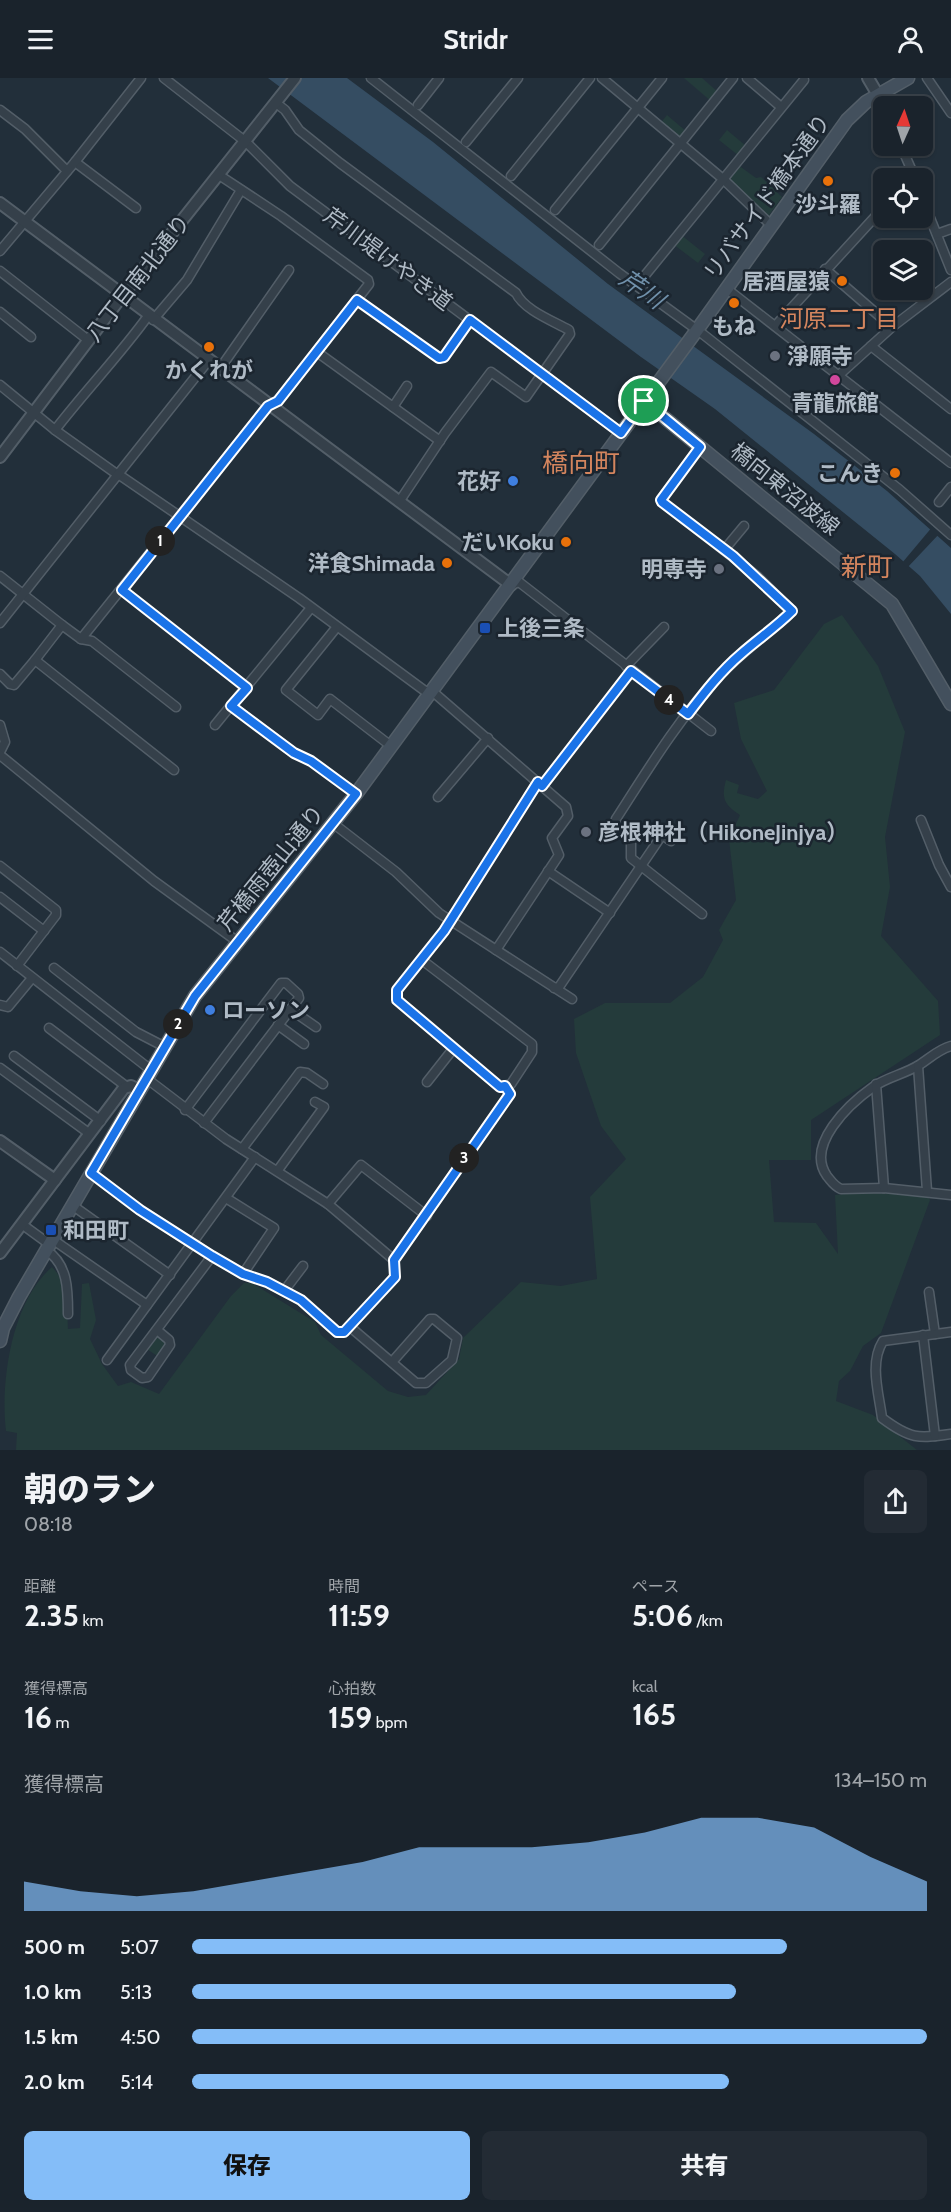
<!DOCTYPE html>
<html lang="ja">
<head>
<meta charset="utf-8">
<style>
  :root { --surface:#1a232c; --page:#232b34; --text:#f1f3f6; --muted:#9fa4a9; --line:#384048; --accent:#84bdf8 }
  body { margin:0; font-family:Cabin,"Noto Sans JP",sans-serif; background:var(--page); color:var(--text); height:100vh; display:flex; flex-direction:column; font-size:22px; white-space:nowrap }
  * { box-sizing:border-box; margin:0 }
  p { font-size:20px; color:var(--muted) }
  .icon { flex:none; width:33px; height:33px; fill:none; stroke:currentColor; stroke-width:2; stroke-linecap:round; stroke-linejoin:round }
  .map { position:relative; height:1372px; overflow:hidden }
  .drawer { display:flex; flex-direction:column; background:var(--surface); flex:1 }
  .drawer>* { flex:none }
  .needle { width:39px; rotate:3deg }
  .tools { position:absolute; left:873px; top:18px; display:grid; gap:12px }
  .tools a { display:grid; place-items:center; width:60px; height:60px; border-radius:9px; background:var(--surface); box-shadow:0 2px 4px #0004,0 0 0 2px var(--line); font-size:30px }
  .pin { position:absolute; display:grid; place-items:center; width:51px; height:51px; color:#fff; margin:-26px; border:3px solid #fff; border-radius:50%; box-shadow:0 2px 6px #0007 }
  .km { position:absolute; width:30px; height:30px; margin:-15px; border-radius:50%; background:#222; color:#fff; font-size:16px; line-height:30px; text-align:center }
  .round { display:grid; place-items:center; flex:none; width:63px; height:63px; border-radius:9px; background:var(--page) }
  .summary { display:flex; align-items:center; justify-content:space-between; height:102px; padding:0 24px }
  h1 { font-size:33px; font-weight:800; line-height:45px }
  .figures { display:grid; grid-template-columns:repeat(3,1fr); gap:9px; height:102px; padding:6px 24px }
  .figures div { display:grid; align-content:center }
  .figures b { font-size:30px; font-weight:800 }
  .figures small { font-size:16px; font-weight:400 }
  .figures p { font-size:16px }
  .chart { height:168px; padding:12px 24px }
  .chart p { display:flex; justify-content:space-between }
  .chart svg { width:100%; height:108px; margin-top:6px; fill:var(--accent); opacity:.7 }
  .cta { display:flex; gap:12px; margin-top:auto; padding:12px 24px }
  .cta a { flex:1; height:69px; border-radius:9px; background:var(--accent); color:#111; font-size:24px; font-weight:800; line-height:69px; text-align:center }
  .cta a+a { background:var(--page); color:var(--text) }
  ul { padding:0 24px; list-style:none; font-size:20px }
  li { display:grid; grid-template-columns:96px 72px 1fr; align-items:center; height:45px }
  li i { height:15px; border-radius:8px; background:var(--accent) }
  header { display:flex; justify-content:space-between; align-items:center; height:78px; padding:0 24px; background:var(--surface); font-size:27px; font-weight:800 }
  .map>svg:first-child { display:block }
  .green { fill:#243b3b }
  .water { fill:#354d62 }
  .pier { fill:#222f3a }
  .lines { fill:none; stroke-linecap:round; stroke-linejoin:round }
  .minor-casing { stroke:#535e68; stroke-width:11 }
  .tertiary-casing { stroke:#535e68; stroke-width:14 }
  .secondary-casing { stroke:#535e68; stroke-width:15 }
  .minor { stroke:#35404a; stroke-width:8 }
  .tertiary { stroke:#35404a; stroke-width:10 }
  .secondary { stroke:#43505d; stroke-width:12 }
  .route-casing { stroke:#fff; stroke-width:12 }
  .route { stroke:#1a73e8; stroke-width:8 }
  .food-dot { fill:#e8710a; stroke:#1b252f; stroke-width:2 }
  .worship-dot { fill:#6b7280; stroke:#1b252f; stroke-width:2 }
  .hotel-dot { fill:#d1479c; stroke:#1b252f; stroke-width:2 }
  .shop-dot { fill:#3f7fe0; stroke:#1b252f; stroke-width:2 }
  .transit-dot { fill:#1a4fb4; stroke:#1b252f; stroke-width:2 }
  .labels { text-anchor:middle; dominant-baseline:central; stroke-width:5; stroke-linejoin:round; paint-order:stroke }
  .street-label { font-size:22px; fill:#b0bbc6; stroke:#1b252f }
  .poi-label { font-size:22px; font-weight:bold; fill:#b0bbc6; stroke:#1b252f; text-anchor:end }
  .water-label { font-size:24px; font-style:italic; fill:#7090aa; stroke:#1b252f }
  .neighbourhood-label { font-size:24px; fill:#d4855e; stroke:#1b252f }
  .quarter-label { font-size:26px; fill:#d4855e; stroke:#1b252f }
</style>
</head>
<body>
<header><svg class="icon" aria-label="menu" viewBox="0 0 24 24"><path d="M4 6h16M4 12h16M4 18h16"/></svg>Stridr<svg class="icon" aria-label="person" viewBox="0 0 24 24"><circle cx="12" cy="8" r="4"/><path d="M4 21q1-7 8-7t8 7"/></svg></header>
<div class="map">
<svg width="951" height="1372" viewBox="0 0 951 1372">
  <rect width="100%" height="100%" fill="#222f3a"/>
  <g class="green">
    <polygon points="684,0 702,0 719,15 712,24"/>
    <polygon points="667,37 687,54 680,62 659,47"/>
    <polygon points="727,52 746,68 739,78 719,62"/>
    <polygon points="738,87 756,100 761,99 782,119 767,140 729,104"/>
    <polygon points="680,156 705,176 698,185 673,166"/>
    <path d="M842,537L878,588L905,654L885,759L890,809L881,858L938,923L940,957L811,1042V1082H769L774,1144L816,1145L838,1176L835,1117L883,1112L927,1117L930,1122L881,1255L863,1268L850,1293L839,1303L836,1323L873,1337L917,1372H16L17,1355L6,1353C0,1303 12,1223 52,1189C70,1208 67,1225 68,1251L80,1250L82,1206L89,1205L96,1242L90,1261L102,1286L118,1308L131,1304L159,1316L231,1218L244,1205H252L315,1244L321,1257L388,1313L408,1319L426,1317L459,1281L463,1260L521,1204L561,1208L597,1201L590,1119L626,1081L601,1048L576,975L574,941L605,925H670L703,899L723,862L719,852L736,822L729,761L740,737C724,727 721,720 726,702L739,707L737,715L758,721L767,713L741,661L734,625L774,612L824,546Z"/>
    <polygon points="159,1257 167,1263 167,1268 159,1279 145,1270 155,1258"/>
  </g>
  <polygon class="water" points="268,0 347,0 433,64 608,206 814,356 887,413 951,470 951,536 920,498 895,476 715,331 641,279"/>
  <polygon class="pier" points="933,448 940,455 907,490 902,485"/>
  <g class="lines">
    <g class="minor-casing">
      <g id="minor">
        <polyline points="164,0 246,64 290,108 621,355"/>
        <polyline points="371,0 619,195 704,257 900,412 951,457"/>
        <polyline points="602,0 723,101 771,147"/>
        <polyline points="747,0 781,29"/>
        <polyline points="927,0 951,35"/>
        <polyline points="878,17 884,29"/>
        <path d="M276,25L285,32L299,52L340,85L516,215C524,232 553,243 569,252L570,256L526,319L491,294L445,355L399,424"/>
        <polyline points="418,27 439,0"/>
        <polyline points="0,32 25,51 67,93"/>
        <polyline points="466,64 518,0"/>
        <polyline points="901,68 915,100"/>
        <polyline points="75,84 136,130"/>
        <polyline points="511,98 590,0"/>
        <polyline points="922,120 951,192"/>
        <polyline points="555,132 662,0"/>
        <polyline points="937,156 951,151"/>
        <polyline points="599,167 733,0"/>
        <polyline points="0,173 75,84 141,0"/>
        <polyline points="825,191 892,249"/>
        <polyline points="0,193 88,262"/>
        <polyline points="642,201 804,2"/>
        <polyline points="727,211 951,385"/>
        <polyline points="357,222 439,280 444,279 470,242"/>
        <polyline points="0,234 31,259"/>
        <polyline points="153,242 187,202 241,112"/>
        <polyline points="776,247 884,129"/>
        <polyline points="871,268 951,331"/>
        <polyline points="317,274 440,363"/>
        <polyline points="219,292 289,192"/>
        <polyline points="839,297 892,249 951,204"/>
        <polyline points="0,307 55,352 118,397"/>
        <polyline points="393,329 407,308"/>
        <path d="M55,352C85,313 119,278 148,238"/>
        <path d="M700,369L661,421L662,424L757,498L792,533C767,557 739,576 716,601C677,643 647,693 616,741L614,747L631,764V780L702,836"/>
        <polyline points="118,396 299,520 425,613 432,613 566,729 568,738 552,760 559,777 496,872"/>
        <polyline points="939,424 951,409"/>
        <polyline points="724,472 744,448"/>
        <polyline points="0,498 62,547 35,582"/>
        <polyline points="511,507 519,504 711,653"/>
        <polyline points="122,512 247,610"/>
        <polyline points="0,545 208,283"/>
        <polyline points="62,547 81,561"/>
        <polyline points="336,550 286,612 318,637 330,621 391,668"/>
        <polyline points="626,588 664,549"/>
        <polyline points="0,596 10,606 14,607 35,582 174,692"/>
        <polyline points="231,628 294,675 311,683 356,716"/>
        <polyline points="176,629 92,563 81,561 268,328 278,323 369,206 368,202 281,138 219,97"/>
        <polyline points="0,647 5,664 0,674"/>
        <polyline points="215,647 310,531"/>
        <polyline points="0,677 154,803 238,864"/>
        <polyline points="542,708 631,593"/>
        <polyline points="438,719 488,660"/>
        <polyline points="921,742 939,787 951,809"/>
        <polyline points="334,746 396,794 439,835 572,921"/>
        <polyline points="656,753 671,763"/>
        <polyline points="0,788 56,832 56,837 17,888"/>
        <polyline points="548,793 610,835"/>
        <polyline points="0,819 44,853"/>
        <polyline points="0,874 151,992"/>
        <polyline points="422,882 532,966 532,974 511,1006 500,1009 397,922 397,912 444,853 538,704"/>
        <polyline points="54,890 136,954 165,969"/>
        <polyline points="554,910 559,909 662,757"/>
        <polyline points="0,927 8,929 32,900"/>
        <polyline points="290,931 316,949"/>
        <polyline points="278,947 304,966"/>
        <polyline points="49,950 127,1009"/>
        <path d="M951,968C939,971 930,980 919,987C905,996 887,999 873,1009C849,1026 805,1067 827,1098C832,1104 834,1108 841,1111L884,1110L951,1117"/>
        <polyline points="14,978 101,1043"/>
        <polyline points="918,988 927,1113"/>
        <polyline points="0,990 90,1056"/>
        <polyline points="146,1000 226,1061 328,1126 394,1182"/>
        <polyline points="427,1004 453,971"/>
        <polyline points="876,1006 884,1110"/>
        <polyline points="185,1032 281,905 286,905 298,916 299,920 204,1045"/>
        <polyline points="242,1071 300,994 307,995 323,1006"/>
        <polyline points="278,1092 324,1029 315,1024"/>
        <polyline points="91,1095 140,1132 212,1178 243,1196 267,1204 301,1222 337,1254 344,1254 395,1199 394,1182 510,1016 505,1008"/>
        <polyline points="226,1120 274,1150 243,1196"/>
        <polyline points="328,1126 361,1087 427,1138"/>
        <polyline points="72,1127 170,1197"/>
        <polyline points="23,1147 49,1166"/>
        <polyline points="52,1161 147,1227"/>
        <path d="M46,1172C68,1186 68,1212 68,1236"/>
        <polyline points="284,1213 303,1188"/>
        <polyline points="929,1214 935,1256"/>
        <polyline points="349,1248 416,1305 426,1305 452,1282 457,1260 434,1241 430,1241 392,1284"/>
        <polyline points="157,1252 169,1262 170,1267 148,1299 142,1300 131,1292 130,1287 212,1178"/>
        <path d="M951,1254L883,1263C869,1285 879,1316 882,1340C910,1361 918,1361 951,1356"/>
        <polyline points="923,1257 935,1358"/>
        <polyline points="107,1282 255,1079"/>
      </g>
    </g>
    <g class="tertiary-casing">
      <g id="tertiary">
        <polyline points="868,0 878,17"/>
        <polyline points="0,125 511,507"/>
        <polyline points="0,379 122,218 295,0"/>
        <polyline points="0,1063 55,1102"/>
        <polyline points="0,1175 124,1010 131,1008 139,1012"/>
      </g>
    </g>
    <g class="secondary-casing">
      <g id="secondary">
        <polyline points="644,323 892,526 951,626"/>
        <polyline points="0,1263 3,1250 19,1219 195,918 356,716 697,252 847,42 866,24 908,0"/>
      </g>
    </g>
    <use href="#minor" class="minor"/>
    <use href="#tertiary" class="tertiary"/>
    <use href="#secondary" class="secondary"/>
  </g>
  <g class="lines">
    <g class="route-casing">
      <path id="route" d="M357,222L439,280L444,279L470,242L621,355L644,323L700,369L661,422L662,424L733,478L792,533C776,549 758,561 741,576C721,593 704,615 688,636L631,593L542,708L538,704L444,853L397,912V922L500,1009L505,1008L510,1016L394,1182L395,1199L344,1254H337L301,1222L267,1204L243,1196L212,1178L140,1132L91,1095L195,918L356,716L311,683L294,675L231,628L247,610L122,512L268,328L278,323Z"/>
    </g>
    <use href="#route" class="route"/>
  </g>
  <g class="food-dot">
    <circle cx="828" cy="103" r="6"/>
    <circle cx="842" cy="203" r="6"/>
    <circle cx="734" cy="225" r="6"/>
    <circle cx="209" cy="269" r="6"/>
    <circle cx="895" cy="395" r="6"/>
    <circle cx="566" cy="464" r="6"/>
    <circle cx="447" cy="485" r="6"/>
  </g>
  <g class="worship-dot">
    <circle cx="775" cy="278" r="6"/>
    <circle cx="719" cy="491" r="6"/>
    <circle cx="586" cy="754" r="6"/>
  </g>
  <circle class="hotel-dot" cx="835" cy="302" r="6"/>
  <g class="shop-dot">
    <circle cx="513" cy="403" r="6"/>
    <circle cx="210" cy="932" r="6"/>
  </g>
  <g class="transit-dot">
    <rect x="479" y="544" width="12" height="12" rx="3"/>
    <rect x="45" y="1146" width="12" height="12" rx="3"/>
  </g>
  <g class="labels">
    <g class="street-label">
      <text transform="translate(767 119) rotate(-54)">リバサイド橋本通り</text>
      <text transform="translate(388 181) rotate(37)">芹川堤けやき道</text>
      <text transform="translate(138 200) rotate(-52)">八丁目南北通り</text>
      <text transform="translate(785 411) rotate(39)">橋向東沼波線</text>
      <text transform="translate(271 790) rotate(-51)">芹橋雨壺山通り</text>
    </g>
    <g class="poi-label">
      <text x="828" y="126" text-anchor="middle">沙斗羅</text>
      <text x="830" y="203">居酒屋猿</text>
      <text x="734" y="248" text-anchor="middle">もね</text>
      <text x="787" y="278" text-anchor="start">淨願寺</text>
      <text x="209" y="292" text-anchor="middle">かくれが</text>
      <text x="835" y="325" text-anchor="middle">青龍旅館</text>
      <text x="883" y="395">こんき</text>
      <text x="501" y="403">花好</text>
      <text x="554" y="464">だいKoku</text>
      <text x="435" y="485">洋食Shimada</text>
      <text x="707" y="491">明専寺</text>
      <text x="497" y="550" text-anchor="start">上後三条</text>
      <text x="598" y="754" text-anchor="start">彦根神社（HikoneJinjya）</text>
      <text x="222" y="932" text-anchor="start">ローソン</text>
      <text x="63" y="1152" text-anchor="start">和田町</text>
    </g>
    <g class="water-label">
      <text transform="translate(642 211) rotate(35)">芹川</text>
    </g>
    <g class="neighbourhood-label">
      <text x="839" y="240">河原二丁目</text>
    </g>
    <g class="quarter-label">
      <text x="581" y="385">橋向町</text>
      <text x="867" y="489">新町</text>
    </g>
  </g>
</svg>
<div class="tools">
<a><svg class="needle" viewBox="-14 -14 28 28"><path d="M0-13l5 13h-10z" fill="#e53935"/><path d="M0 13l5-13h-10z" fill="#9fa4a9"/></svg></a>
<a><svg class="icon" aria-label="locate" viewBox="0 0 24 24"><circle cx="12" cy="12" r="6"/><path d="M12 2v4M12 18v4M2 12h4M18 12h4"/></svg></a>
<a><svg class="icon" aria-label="layers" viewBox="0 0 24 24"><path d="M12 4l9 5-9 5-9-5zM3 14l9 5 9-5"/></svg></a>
</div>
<div class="pin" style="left:644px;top:323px;background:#1e9e55"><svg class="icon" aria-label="arrive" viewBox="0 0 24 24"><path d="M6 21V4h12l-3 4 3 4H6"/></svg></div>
<b class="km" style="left:160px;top:463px">1</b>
<b class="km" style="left:178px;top:946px">2</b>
<b class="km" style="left:464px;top:1080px">3</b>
<b class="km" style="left:669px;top:622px">4</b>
</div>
<section class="drawer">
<div class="summary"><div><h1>朝のラン</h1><p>08:18</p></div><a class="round"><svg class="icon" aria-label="share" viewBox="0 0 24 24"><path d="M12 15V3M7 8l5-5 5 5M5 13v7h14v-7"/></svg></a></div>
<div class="figures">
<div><p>距離</p><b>2.35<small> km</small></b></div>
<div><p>時間</p><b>11:59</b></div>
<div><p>ペース</p><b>5:06<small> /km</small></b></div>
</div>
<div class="figures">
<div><p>獲得標高</p><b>16<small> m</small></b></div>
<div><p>心拍数</p><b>159<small> bpm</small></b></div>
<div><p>kcal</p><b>165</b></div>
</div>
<div class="chart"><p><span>獲得標高</span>134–150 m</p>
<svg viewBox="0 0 160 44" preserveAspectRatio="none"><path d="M0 44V32L10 36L20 38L30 36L40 32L50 28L60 24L70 18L80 18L90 18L100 16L110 12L120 6L130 6L140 10L150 22L160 32V44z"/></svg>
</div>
<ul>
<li><b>500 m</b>5:07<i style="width:81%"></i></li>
<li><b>1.0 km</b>5:13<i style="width:74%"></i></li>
<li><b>1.5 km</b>4:50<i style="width:100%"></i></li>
<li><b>2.0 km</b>5:14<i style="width:73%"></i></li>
</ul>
<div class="cta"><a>保存</a><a>共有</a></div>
</section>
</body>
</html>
